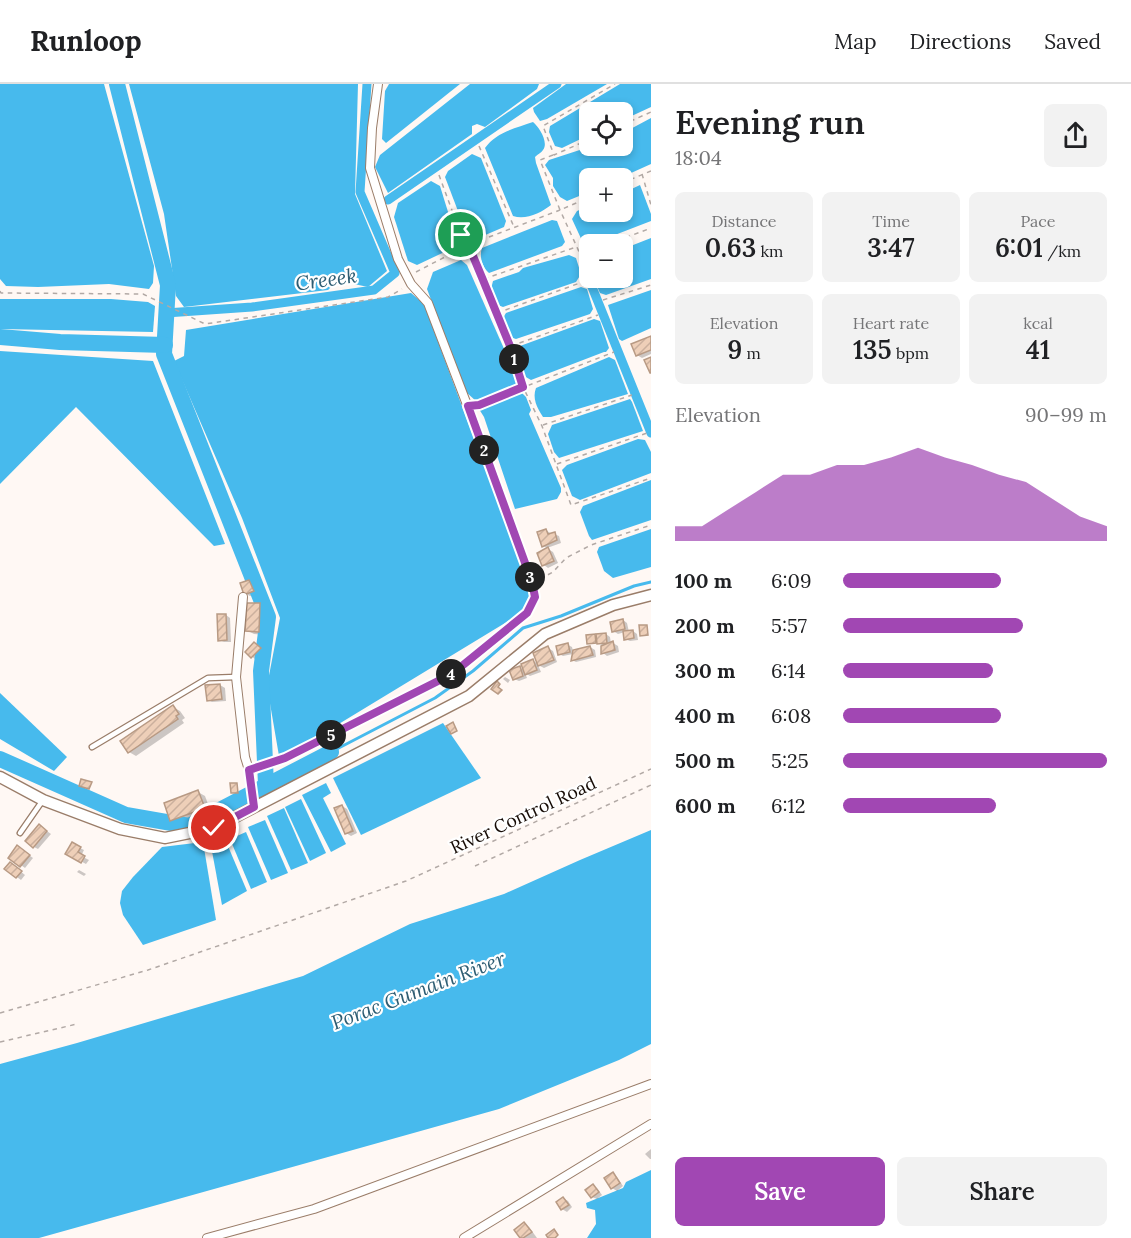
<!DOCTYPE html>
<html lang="en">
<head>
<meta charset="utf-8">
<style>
  :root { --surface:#fff; --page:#f2f2f2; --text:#202124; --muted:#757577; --line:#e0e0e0; --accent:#a147b3 }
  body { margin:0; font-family:Lora,serif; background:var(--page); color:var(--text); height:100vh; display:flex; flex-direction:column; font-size:22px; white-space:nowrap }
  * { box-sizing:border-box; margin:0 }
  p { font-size:20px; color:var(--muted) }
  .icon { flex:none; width:33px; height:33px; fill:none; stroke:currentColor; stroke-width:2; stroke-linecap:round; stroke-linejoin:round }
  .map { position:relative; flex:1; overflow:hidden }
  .sheet { display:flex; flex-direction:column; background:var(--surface); width:480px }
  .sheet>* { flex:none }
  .buttons { position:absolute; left:579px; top:18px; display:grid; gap:12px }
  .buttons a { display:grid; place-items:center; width:54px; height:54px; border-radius:9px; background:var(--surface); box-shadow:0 3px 9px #0003; font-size:30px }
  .pin { position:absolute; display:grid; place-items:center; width:51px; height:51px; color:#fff; margin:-26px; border:3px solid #fff; border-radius:50%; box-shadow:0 2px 6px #0007 }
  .km { position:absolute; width:30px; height:30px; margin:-15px; border-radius:50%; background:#222; color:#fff; font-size:16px; line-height:30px; text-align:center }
  .round { display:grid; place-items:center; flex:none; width:63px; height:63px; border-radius:9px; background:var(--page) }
  .summary { display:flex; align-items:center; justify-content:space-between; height:102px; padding:0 24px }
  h1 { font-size:33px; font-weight:600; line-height:45px }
  .stats { display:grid; grid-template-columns:repeat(3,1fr); gap:9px; height:102px; padding:6px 24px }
  .stats div { display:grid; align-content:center; border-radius:9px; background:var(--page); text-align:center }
  .stats b { font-size:26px; font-weight:600 }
  .stats small { font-size:16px; font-weight:400 }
  .stats p { font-size:16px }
  .chart { height:168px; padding:12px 24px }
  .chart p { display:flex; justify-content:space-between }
  .chart svg { width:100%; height:108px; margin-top:6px; fill:var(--accent); opacity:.7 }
  .cta { display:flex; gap:12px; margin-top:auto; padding:12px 24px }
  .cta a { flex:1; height:69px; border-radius:9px; background:var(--accent); color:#fff; font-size:24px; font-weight:600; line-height:69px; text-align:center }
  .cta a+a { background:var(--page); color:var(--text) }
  ul { padding:0 24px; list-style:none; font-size:20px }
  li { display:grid; grid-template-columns:96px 72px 1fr; align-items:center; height:45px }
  li i { height:15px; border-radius:8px; background:var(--accent) }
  header { display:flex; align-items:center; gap:36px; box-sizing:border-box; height:84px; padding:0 30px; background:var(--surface); border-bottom:2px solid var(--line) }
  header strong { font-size:28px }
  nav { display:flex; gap:33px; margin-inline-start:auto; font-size:21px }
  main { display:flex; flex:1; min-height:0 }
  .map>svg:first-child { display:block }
  .water { fill:#47baed }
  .shadow { fill:#0003 }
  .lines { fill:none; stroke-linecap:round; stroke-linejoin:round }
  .stream { stroke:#47baed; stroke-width:3 }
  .canal { stroke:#47baed; stroke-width:9 }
  .river { stroke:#47baed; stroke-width:16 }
  .building { fill:url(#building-hatch); stroke:#b89a84; stroke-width:1.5 }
  .service-casing { stroke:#9a7d69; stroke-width:7 }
  .minor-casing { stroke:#9a7d69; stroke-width:10 }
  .tertiary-casing { stroke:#9a7d69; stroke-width:13 }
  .path { stroke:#b2a9a5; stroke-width:1.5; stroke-dasharray:4.5 4.5; stroke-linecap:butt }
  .service { stroke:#fff; stroke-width:4.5 }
  .minor { stroke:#fff; stroke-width:8 }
  .tertiary { stroke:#fff; stroke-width:10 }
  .route-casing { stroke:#fff; stroke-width:12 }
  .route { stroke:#a147b3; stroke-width:8 }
  .labels { text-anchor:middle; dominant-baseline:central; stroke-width:4.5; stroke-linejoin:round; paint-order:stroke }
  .street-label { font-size:18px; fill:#160b05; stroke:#fff }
  .water-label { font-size:20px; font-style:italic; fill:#2e5d73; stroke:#fff }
</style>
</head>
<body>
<header>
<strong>Runloop</strong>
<nav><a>Map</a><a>Directions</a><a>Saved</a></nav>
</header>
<main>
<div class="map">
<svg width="651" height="1154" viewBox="0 0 651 1154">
  <defs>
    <pattern id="building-hatch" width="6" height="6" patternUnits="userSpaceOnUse" patternTransform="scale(1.5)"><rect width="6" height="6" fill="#eecfb8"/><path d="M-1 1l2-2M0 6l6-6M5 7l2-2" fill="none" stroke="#cbb09d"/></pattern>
  </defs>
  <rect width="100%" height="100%" fill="#fff8f4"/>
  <g class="water">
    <polygon points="0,0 104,0 154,182 153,199 149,205 109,200 38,203 6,202 0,195"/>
    <polygon points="129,0 358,0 355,110 387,187 368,203 354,200 347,194 339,195 328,206 184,223 176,212 164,130"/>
    <polygon points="389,0 460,0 386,59 382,55 385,7"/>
    <polygon points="470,0 539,0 537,5 485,43 477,40 472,42 472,50 388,109 375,83 380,71"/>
    <polygon points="566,0 607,0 547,35 540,37 534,28 533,24"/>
    <polygon points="620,0 651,0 651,23 623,36 622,28 590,28 589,51 562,64 555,62 549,48 550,42"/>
    <polygon points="651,34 651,80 620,94 590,94 589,108 567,117 560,113 553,102 553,94 545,81 549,76 592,62 622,62 623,49"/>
    <path d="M533,38C539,43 549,58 543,66C541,69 538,70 535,73L536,79L551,121C541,129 526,136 513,132L485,64C496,48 516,44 533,38Z"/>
    <polygon points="472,70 481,74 506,137 504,143 476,155 472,154 466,148 445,93 448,87"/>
    <polygon points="431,97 440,102 457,157 455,163 417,181 408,177 394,133 398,119"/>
    <polygon points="640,101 651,130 651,137 594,159 584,161 572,135 577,127 589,122 590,128 622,128 623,109"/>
    <path d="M552,136L557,137L565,158L562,162L489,189C482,183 479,172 482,164Z"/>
    <polygon points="651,154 651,195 606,211 600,209 593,194 622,194 623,165"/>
    <polygon points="569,171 576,174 581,190 576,198 503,223 498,221 491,205 493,197 519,188 523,184"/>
    <polygon points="461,176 467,181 517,294 517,300 477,318 466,308 427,205 433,188"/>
    <path d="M581,203L587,205L593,225L590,230L516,255L510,253C507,245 500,237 506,229Z"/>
    <polygon points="651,206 651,244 622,257 619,255 608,221"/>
    <polygon points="411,209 424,220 528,500 530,512 523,528 291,669 279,672 267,602 280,534 242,434 174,277 184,272 186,246"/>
    <polygon points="0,215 111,215 148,218 155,222 153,248 0,245"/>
    <polygon points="594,235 600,237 609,264 606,268 604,268 531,296 524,292 516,268 520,262"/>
    <polygon points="0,267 153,277 225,460 214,462 76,323 0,400"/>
    <path d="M609,273L615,276L628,310L551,333H543C537,324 532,314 536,304Z"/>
    <polygon points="519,306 526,313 531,326 529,330 561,404 561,408 557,415 515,425 484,333 479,325"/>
    <polygon points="630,315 632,318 643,347 559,374 554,368 548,350 552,341"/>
    <polygon points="638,355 645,356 651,368 651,389 580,416 572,412 562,386 567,381"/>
    <polygon points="651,396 651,436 592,456 589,452 580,428 583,422"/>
    <polygon points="651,445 651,483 613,494 604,487 597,468 599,463"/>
    <polygon points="0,609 67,673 54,687 0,655"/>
    <polygon points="443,639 481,694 361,751 333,694"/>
    <polygon points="326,699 331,709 323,714 346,760 331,768 302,711"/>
    <polygon points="301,715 326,769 310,777 285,723"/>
    <polygon points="284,724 308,779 291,786 267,732"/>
    <polygon points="265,736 288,789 271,796 248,743"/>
    <polygon points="651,746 651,960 619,976 499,1025 39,1154 0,1154 0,980 77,959 303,892 410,840 504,810 580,776"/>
    <polygon points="246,748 267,798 251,805 230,755"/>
    <polygon points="225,755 247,807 222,821 211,762"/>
    <polygon points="203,758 216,836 143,861 123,831 120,819 122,807 133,793 162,763"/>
    <polygon points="651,1086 651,1154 587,1154 596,1140 595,1126 587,1124 586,1119 623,1104 626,1098"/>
  </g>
  <g class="shadow">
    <polygon points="651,253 651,270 642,274 637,271"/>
    <polygon points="546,446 550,449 551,451 554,450 559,452 561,459 547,464 543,462"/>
    <polygon points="548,465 553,468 558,479 548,484 544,481"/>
    <polygon points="249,497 254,500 257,510 250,512 246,510"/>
    <polygon points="248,520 260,521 267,525 266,551 254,550 246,546"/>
    <polygon points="226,531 230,534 231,558 224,558 219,556"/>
    <polygon points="623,536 627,539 629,548 633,547 637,550 638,556 630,557 625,555 625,548 618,550 613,547"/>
    <polygon points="606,550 610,553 611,560 613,559 618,562 619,568 607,572 603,569 602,561 599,559 589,559 595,552 598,553"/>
    <polygon points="568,561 572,563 573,567 590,563 595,566 596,573 576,578 572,576 573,570 563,572 559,570"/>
    <polygon points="259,562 264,567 256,576 247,568"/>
    <polygon points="548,564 553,567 557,578 544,584 538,581 541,588 530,592 525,589 527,594 519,597 514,595 520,584 525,586 533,577 539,580"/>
    <polygon points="505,593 510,596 508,599 503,595"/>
    <polygon points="220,601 225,604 226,617 212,618 208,616"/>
    <polygon points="173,623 180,627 185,634 182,636 184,639 136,672 129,668"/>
    <polygon points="198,708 205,712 211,728 179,740 171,736"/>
    <polygon points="342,722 347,725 357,749 351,752 346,749"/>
    <polygon points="44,745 51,750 38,765 34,763"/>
    <polygon points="72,760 84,766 81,772 89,776 86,780 67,770"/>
    <polygon points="22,766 33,774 25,784 10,773"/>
    <polygon points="14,782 25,791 21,796 6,785"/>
    <polygon points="79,786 86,790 84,792 77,788"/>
    <polygon points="651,1065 651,1075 650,1075 645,1070"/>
    <polygon points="613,1090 617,1093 623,1102 617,1107 612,1104 606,1095"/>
    <polygon points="593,1102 597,1104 602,1111 597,1115 592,1113 587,1106"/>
    <polygon points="563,1114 568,1117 572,1123 567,1128 562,1125"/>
    <polygon points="525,1140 529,1143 537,1154 522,1154"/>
  </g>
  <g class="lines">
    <polyline class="stream" points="331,668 435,614 473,587 523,544 561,532 634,502 651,498"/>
    <g class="canal">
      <polyline points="388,116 557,0"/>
      <polyline points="590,198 651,349"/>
      <polyline points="166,229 252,223 374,206 395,189 360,108 367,0"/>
    </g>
    <g class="river">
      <polyline points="117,0 168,201 164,270 268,533 261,587 266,701"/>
      <polyline points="0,253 60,258 165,261"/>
      <polyline points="0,675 126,731 189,742 331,668"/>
    </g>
  </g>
  <g class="building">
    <polygon points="651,252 651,266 636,272 631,260"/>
    <polygon points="651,273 651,289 650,289 644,276"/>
    <polygon points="546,445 548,450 555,448 557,456 542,463 537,448"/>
    <polygon points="548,463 554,477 542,482 537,469"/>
    <polygon points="249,496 254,507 244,511 240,499"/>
    <polygon points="247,519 260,519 259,548 245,547"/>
    <polygon points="217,530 226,530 227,556 218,557"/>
    <polygon points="623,535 625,545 612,548 610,538"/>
    <polygon points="639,541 647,541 648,551 640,552"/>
    <polygon points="633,546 634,554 624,556 623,547"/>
    <polygon points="606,549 607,559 597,560 596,550"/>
    <polygon points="595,550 596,559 587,560 586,551"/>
    <polygon points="613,557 615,566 601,570 601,562"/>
    <polygon points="254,558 261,564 251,574 245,568"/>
    <polygon points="568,559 570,568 558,571 556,562"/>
    <polygon points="548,562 554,576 538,582 533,569"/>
    <polygon points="590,562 593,571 571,577 573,566"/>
    <polygon points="533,575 537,586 525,591 521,580"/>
    <polygon points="520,582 523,592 513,596 509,586"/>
    <polygon points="497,597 500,600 498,603 502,606 498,610 491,605"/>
    <polygon points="220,600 222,615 207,617 205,601"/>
    <polygon points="173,621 179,630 176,632 178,635 128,669 120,657"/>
    <polygon points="453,638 457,647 451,650 446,642"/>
    <polygon points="81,695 92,698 89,705 79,702"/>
    <polygon points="230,699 237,699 238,709 231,709"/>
    <polygon points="198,706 205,724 170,737 164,719"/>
    <polygon points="342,721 353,747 345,750 334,724"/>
    <polygon points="39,740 47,747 33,764 25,757"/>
    <polygon points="72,758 81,763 78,768 85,772 81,779 65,770"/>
    <polygon points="17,761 30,771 20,783 8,774"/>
    <polygon points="10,778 22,787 16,794 4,785"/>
    <polygon points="613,1088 620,1099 611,1105 604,1094"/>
    <polygon points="593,1100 599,1108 591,1114 585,1106"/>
    <polygon points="563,1113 569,1121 561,1126 556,1118"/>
    <polygon points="524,1138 532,1148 523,1154 520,1154 514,1146"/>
    <polygon points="554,1145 558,1151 555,1154 548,1154 546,1151"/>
  </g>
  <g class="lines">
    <g class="service-casing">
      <g id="service">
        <polyline points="92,663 208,594 236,593"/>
        <polyline points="20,749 43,716"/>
      </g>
    </g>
    <g class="minor-casing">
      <g id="minor">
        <polyline points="243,513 236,593 245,673 249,686 254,723"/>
        <polyline points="249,686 285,674 452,590 527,529 535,513 532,498 479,352 428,219 411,200 398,175 370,84 372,44 378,0"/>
        <polyline points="207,1154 314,1125 651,1000"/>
        <polyline points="464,1154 651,1040"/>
      </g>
    </g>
    <g class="tertiary-casing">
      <polyline id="tertiary" points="0,693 43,716 120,745 165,754 214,744 469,612 545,550 613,521 651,511"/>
    </g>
    <g class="path">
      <polyline points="622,41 651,28"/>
      <polyline points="590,55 554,71 543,42 615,0"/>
      <polyline points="479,62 514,143"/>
      <polyline points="553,71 540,76 560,126 590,113"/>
      <polyline points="642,90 651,121"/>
      <polyline points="439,91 461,151 468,161 483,196 510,262 523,303 542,342 571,421 651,394"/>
      <polyline points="622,99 651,87"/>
      <polyline points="609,160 651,144"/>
      <polyline points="416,188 468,161 560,126 581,172 590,168"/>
      <polyline points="484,195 576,163"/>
      <polyline points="0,207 1,209 143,210 205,240 388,213 402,205"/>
      <polyline points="603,216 651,201"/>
      <polyline points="497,229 588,196"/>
      <polyline points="511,262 598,231"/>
      <polyline points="478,321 614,268"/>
      <polyline points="543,341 632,311"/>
      <polyline points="557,380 647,349"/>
      <polyline points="540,495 553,488 566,474 591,461 651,441"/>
      <polyline points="475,782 651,701"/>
      <polyline points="0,929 148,886 406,797 651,685"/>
      <polyline points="0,958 77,940"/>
    </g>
    <use href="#service" class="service"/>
    <use href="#minor" class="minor"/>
    <use href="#tertiary" class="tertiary"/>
  </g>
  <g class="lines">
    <g class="route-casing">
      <polyline id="route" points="214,744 254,723 249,686 285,674 452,590 527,529 535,513 532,498 468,322 479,321 523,303 510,262 483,196 468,160 461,151"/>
    </g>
    <use href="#route" class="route"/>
  </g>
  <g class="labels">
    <g class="street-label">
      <text transform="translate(523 731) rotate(-25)">River Control Road</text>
    </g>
    <g class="water-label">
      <text transform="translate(326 195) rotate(-8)">Creeek</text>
      <text transform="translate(418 906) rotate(-21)">Porac Gumain River</text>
    </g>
  </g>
</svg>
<div class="buttons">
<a><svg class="icon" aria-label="locate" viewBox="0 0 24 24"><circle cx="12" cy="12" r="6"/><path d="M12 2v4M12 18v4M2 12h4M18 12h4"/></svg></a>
<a>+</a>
<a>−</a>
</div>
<div class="pin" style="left:461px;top:151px;background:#1e9e55"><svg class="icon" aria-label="arrive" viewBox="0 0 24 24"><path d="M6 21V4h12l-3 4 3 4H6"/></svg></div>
<div class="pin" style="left:214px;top:744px;background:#d93025"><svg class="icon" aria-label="check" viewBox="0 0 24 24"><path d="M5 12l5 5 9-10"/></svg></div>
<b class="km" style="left:514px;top:275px">1</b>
<b class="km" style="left:484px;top:366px">2</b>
<b class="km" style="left:530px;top:493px">3</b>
<b class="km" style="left:451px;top:590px">4</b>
<b class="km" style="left:331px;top:651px">5</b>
</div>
<section class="sheet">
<div class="summary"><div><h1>Evening run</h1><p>18:04</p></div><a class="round"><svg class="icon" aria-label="share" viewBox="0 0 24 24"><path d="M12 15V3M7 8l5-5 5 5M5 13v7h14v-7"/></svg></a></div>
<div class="stats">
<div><p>Distance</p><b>0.63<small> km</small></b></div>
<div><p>Time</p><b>3:47</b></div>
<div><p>Pace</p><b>6:01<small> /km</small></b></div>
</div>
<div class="stats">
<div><p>Elevation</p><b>9<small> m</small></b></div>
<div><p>Heart rate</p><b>135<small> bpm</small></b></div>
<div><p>kcal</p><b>41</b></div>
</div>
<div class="chart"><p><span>Elevation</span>90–99 m</p>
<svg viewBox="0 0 160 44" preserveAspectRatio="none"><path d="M0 44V38L10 38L20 31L30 24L40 17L50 17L60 13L70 13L80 10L90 6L100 10L110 13L120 17L130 20L140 27L150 34L160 38V44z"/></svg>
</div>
<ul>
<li><b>100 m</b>6:09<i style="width:60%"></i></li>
<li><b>200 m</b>5:57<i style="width:68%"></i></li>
<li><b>300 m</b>6:14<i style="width:57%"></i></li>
<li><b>400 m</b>6:08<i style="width:60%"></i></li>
<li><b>500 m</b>5:25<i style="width:100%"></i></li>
<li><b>600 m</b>6:12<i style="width:58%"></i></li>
</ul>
<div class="cta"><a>Save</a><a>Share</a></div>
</section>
</main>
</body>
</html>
